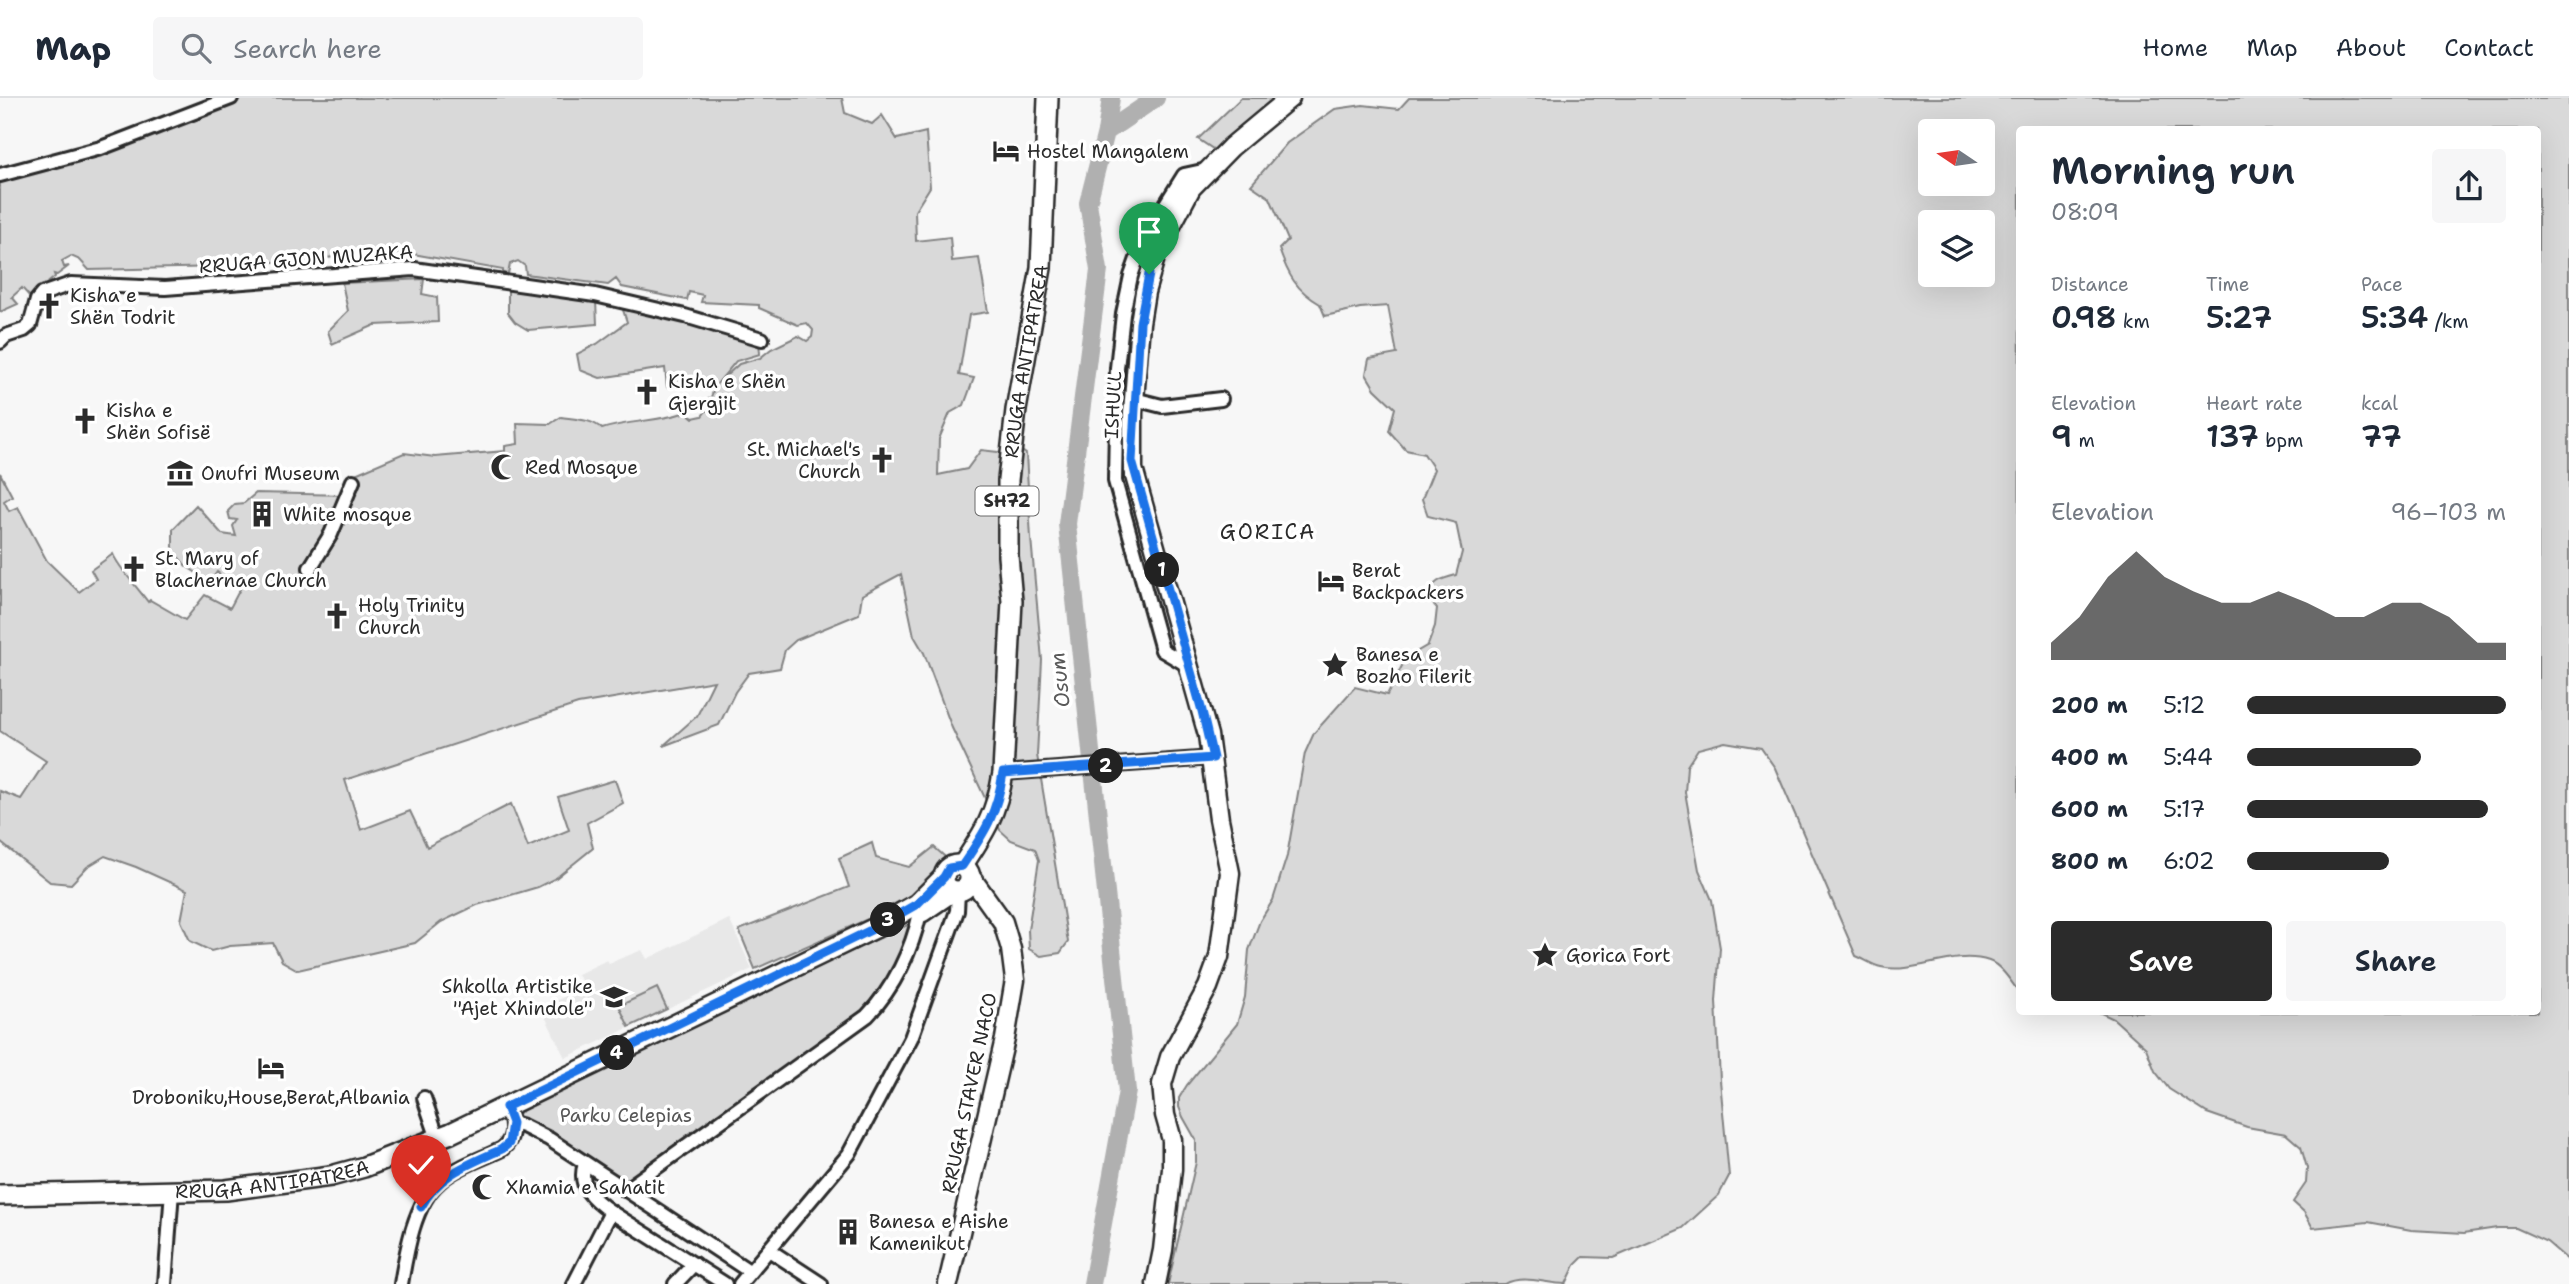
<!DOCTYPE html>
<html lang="en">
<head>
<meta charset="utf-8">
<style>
  :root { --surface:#fff; --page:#f6f6f7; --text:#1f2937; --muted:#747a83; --line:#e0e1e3; --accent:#2b2b2b }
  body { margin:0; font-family:"Shantell Sans",sans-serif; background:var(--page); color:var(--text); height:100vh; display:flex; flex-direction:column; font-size:26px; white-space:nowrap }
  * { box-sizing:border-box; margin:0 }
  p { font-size:23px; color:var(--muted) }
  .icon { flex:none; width:38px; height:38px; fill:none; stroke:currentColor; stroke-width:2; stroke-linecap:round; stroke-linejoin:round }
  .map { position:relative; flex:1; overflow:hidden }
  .sheet { position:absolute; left:2016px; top:28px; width:525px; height:889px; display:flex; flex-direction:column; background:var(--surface); border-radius:7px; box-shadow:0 7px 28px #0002 }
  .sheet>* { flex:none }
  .needle { width:46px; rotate:283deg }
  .buttons { position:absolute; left:1918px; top:21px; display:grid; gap:14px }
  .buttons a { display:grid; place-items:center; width:77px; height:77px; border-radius:7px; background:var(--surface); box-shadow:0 7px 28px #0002; font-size:35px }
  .pin { position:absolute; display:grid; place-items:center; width:60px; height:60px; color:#fff; margin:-72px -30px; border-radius:50% 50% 50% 0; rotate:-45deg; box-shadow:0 0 7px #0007 }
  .pin .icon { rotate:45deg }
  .km { position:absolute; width:35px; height:35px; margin:-18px; border-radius:50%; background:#222; color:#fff; font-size:19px; line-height:35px; text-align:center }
  .round { display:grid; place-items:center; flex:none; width:74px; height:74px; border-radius:7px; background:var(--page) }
  .head { display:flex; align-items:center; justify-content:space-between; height:119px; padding:0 35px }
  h1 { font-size:38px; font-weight:600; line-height:52px }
  .stats { display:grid; grid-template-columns:repeat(3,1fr); gap:10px; height:119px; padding:7px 35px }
  .stats div { display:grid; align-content:center }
  .stats b { font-size:30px; font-weight:600 }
  .stats small { font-size:19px; font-weight:400 }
  .stats p { font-size:19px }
  .chart { height:196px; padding:14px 35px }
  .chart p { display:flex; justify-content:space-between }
  .chart svg { width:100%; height:126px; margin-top:7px; fill:var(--accent); opacity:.7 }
  .cta { display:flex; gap:14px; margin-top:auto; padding:14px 35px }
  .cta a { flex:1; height:80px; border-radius:7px; background:var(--accent); color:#fff; font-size:28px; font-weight:600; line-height:80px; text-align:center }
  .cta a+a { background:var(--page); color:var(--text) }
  ul { padding:0 35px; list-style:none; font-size:23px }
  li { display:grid; grid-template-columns:112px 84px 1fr; align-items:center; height:52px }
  li i { height:18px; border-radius:9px; background:var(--accent) }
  header { display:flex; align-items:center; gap:42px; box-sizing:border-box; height:98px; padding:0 35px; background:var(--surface); border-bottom:2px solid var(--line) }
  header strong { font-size:33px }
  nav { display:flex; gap:38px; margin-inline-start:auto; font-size:24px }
  .search { width:490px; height:63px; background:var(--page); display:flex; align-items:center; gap:18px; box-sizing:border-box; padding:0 24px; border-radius:7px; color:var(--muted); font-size:26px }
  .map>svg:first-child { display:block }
  .built { fill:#e8e8e8 }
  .green { fill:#d9d9d9; stroke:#828282; stroke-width:2; fill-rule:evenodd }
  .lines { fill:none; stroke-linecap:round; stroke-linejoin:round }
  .river { stroke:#b0b0b0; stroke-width:18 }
  .street-casing { stroke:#2b2b2b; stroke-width:18 }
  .secondary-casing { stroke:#2b2b2b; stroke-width:23 }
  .primary-casing { stroke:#2b2b2b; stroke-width:24 }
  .street { stroke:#fff; stroke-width:12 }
  .secondary { stroke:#fff; stroke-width:18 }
  .primary { stroke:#fff; stroke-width:19 }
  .route-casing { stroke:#fff; stroke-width:14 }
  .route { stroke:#1a73e8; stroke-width:9 }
  .labels { text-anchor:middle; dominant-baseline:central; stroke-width:7; stroke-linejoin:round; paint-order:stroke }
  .shield { fill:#fff; stroke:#6b6b6b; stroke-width:2 }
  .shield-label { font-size:18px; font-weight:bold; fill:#2b2b2b }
  .poi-label { font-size:19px; fill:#2b2b2b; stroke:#fff; text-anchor:start }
  .street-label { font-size:19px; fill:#2b2b2b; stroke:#fff }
  .park-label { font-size:19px; fill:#565656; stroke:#fff }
  .neighbourhood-label { font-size:21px; letter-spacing:2px; fill:#2b2b2b; stroke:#fff }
  .water-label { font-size:21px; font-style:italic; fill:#5a5a5a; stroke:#fff }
</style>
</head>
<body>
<header>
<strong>Map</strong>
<div class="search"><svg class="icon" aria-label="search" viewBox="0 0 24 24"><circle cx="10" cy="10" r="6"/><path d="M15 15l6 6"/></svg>Search here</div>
<nav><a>Home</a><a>Map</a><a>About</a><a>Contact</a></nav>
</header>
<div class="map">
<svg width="2569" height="1186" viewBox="0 0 2569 1186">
  <rect width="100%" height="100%" fill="#f7f7f7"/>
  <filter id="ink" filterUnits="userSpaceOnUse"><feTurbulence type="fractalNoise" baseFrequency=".0143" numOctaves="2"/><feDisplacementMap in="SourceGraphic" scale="14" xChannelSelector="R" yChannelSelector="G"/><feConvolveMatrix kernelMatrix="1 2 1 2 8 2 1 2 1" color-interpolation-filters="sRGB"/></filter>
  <g filter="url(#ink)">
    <polygon class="built" points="729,821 752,871 565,960 541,910 584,889 578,876 607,862 609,865 642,852 647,861"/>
    <g class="green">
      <path d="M240,0H842L845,15L872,26L882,17L897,41L926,34L930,89L915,113L916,143L950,139L952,163L979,160L988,214L969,217L959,277L974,280L964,307L950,315L939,341L938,377L967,371L981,352L998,354L1019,351L1026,356L1031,440L1042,562L1037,657L1068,844L1060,855L1041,858L1029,851L1028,832L1039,762L1035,751L1011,742L1000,732L952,630L924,555L914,538L901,476L862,497L859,516L796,542L785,552L780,570L749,575L735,594L719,627L663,648L697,618L714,583L578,606L345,682L361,732L410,713L427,749L511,706L528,749L569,732L558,699L615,682L623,705L587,725L593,750L556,780L538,789L477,807L441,824L415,845L298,872L282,863L273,845L230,848L211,853L190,843L181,823L187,792L136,769L105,758L87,769L71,786L50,784L0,744V693L21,701L46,663L0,633V375L12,398L4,403L9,413L18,409L47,463L79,494L96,481L91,472L113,456C118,469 138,490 148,504L150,502L185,522L205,497L230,510L240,491L217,474L210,484L186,468L173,453V431L196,407L222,436L236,438L233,428L237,422L230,421L228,413L235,406L244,405L256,395L348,397L353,377L404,355L435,359L505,353V348L518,346L517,325L550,326L561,319C575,321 592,321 602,331C630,322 658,324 686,314L693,320L702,318L706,313L705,304L711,299L715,288L710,292L695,289H667L665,270L600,280L580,272L577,256L597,246L627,224L621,206L759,243L760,256L736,263L717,286L739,266L760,260L771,251L798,238L807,243L812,239L813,232L807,225L798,227L759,210V207L701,204L703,197L689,194L687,202L622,189L616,181L608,187L526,176L525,168L518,163L510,166L508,176L503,175V172L413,156L390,155L297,162L299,159L290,155L283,163L222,169L89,172L80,162L71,158L62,163L64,169L69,168L57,177L54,176L55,179L30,199L22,190L12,199L18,206L0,214V80L109,49Z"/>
      <polygon points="1241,0 1286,0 1219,55 1198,41"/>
      <path d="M1409,0H2569V1163L2547,1144L2516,1130H2497L2464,1135L2411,1132L2368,1124L2313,1130L2304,1114L2293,1104L2306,1085L2307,1070L2301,1049L2286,1036L2247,1029L2207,1015L2169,991L2155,973L2146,950L2114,921L2099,914H2538V32H2020L2019,894C2011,884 2001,867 1989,863C1952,851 1916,877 1881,869C1872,867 1864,861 1856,858L1775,670L1761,650L1725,644L1698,651L1687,668L1685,694L1699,772L1712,802L1720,850L1716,903L1720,982L1729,1078L1719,1097L1683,1130L1613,1160L1583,1159L1575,1167L1566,1186C1546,1186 1523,1176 1505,1186H1168L1196,1064V1042L1183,1019L1179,1009V1000L1187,987L1237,926L1245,899L1249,852L1260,823L1273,802L1287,758L1305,655L1314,635L1355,589L1387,597L1406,560L1428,547L1435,528L1437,510L1427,499C1433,483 1440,481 1456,477L1462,454L1456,425L1428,418L1422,401L1434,371L1424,356L1406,352L1389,333L1395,310L1375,291L1366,276L1369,261L1397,256L1388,208L1360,210L1325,218L1320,206C1296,192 1288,177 1279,151L1288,142L1270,100L1251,87L1287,45L1335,11L1363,7L1399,11ZM1930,33H1983V86H1930ZM1930,124H1983V177H1930Z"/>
      <polygon points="424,181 422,196 437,199 438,224 375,227 332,246 328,233 348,213 342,185"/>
      <polygon points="508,192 596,202 597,226 528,232 515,224 508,215"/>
      <polygon points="872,745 876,760 909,769 934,749 952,765 904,805 755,871 739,832 849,789 839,760"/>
      <polygon points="914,824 908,846 877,901 851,924 785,968 625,1087 518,1022 512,1011"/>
      <polygon points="657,890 667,911 629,929 619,908"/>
    </g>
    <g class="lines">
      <g class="river">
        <polyline points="1106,34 1111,0"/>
        <polyline points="1092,1186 1127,993 1067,426 1099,172 1088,105 1106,34 1156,0"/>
      </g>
      <g class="street-casing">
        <g id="street">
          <polyline points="0,77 101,50 231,0"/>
          <polyline points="0,244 6,238 24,232 30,227 37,202 42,196 71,186 165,190 414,171 595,197 685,218 762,241"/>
          <polyline points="1134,301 1162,308 1221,301"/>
          <polyline points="310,470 331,436 353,383"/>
          <polyline points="1189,568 1162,552 1115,383 1117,270 1123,216 1131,178 1144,141 1184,77 1207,72"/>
          <polyline points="1003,675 1213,660"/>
          <polyline points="424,1000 438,1041"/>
          <polyline points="512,1025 523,1028 549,1041 749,1173"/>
          <path d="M625,1092L867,918C894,890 912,852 920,815"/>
          <polyline points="611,1114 725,1186"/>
          <polyline points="769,1152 821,1186"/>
          <polyline points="165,1186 172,1093"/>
          <path d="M401,1186C406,1156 414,1105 439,1084C456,1069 482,1061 502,1051C513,1042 514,1031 510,1018"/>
          <path d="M574,1186L611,1114C594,1102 577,1089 585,1066"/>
          <polyline points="675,1186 694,1166"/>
          <polyline points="740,1186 849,1056 911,940 957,813 958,794"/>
        </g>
      </g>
      <g class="secondary-casing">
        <g id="secondary">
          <polyline points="948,1186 1005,941 1015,882 1011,851 1003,824 970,778"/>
          <polyline points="1156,1186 1163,1152 1172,1071 1172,1042 1165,1017 1162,986 1170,959 1208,889 1219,859 1230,775 1219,721 1208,637 1133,371 1133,315 1140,225 1145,194 1156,156 1191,90 1231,49 1290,0"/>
        </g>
      </g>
      <g class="primary-casing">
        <g id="primary">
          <circle cx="957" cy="780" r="13"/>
          <path id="s1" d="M962,768C984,735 997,715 1003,675L1012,503L1008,458V382L1016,312L1041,170L1048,0"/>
          <polyline points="922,814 953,793"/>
          <path id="s2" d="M0,1097L226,1092L331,1078L364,1069L451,1035L875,830L917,806L944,779"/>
        </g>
      </g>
      <use href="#street" class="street"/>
      <use href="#secondary" class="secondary"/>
      <use href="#primary" class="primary"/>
    </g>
  </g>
  <g class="lines" filter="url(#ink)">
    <g class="route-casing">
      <path id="route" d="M421,1109C438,1076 470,1066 502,1051L509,1045L512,1025L506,1009L875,830L917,806L944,779L949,770L962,768C985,734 997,716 1003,675L1213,660L1202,613L1132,363L1140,225L1149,176"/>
    </g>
    <use href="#route" class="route"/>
  </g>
  <defs>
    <g id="hotel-bare" transform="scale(2.1)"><path d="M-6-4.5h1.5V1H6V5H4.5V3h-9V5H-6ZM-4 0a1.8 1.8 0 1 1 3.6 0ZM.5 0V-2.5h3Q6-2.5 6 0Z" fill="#2b2b2b" stroke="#fff" stroke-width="2.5" paint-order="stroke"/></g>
    <g id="church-bare" transform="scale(2.1)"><path d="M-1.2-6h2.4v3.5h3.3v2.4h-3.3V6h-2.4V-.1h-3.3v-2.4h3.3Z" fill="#2b2b2b" stroke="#fff" stroke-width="2.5" paint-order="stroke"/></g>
    <g id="mosque-bare" transform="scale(2.1)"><path d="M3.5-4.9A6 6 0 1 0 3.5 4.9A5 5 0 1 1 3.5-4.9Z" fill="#2b2b2b" stroke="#fff" stroke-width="2.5" paint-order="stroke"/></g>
    <g id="museum-bare" transform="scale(2.1)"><path d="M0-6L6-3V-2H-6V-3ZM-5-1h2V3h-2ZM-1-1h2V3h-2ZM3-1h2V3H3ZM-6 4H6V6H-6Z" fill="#2b2b2b" stroke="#fff" stroke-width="2.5" paint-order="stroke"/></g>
    <g id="building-bare" transform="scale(2.1)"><path d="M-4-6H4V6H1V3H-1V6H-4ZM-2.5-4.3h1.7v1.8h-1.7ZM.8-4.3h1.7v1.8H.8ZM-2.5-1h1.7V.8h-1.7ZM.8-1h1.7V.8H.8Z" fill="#2b2b2b" stroke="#fff" stroke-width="2.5" paint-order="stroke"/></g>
    <g id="sight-bare" transform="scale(2.1)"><path d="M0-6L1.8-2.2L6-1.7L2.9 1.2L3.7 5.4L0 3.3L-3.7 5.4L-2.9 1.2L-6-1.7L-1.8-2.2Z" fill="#2b2b2b" stroke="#fff" stroke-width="2.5" paint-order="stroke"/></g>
    <g id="school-bare" transform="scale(2.1)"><path d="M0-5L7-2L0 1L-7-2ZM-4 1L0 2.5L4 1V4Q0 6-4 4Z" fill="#2b2b2b" stroke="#fff" stroke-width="2.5" paint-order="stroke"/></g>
  </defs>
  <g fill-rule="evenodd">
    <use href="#hotel-bare" x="1006" y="53"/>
    <use href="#church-bare" x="49" y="208"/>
    <use href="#church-bare" x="647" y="294"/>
    <use href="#church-bare" x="85" y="323"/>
    <use href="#church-bare" x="882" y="362"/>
    <use href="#mosque-bare" x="504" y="369"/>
    <use href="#museum-bare" x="180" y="375"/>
    <use href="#building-bare" x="262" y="416"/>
    <use href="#church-bare" x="134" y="471"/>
    <use href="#hotel-bare" x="1331" y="483"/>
    <use href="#church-bare" x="337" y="518"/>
    <use href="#sight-bare" x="1335" y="567"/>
    <use href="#sight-bare" x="1545" y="857"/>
    <use href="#school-bare" x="614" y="899"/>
    <use href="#hotel-bare" x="271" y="970"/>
    <use href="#mosque-bare" x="485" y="1089"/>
    <use href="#building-bare" x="848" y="1134"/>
  </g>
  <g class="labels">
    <rect class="shield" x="975.5" y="388.5" width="63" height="29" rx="5"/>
    <g class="shield-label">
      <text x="1007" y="403">SH72</text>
    </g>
    <g class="poi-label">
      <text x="1027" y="53">Hostel Mangalem</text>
      <text x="70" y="197">Kisha e<tspan x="70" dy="22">Shën Todrit</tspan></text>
      <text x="668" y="283">Kisha e Shën<tspan x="668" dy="22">Gjergjit</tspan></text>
      <text x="106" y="312">Kisha e<tspan x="106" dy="22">Shën Sofisë</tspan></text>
      <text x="861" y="351" text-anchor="end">St. Michael's<tspan x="861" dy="22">Church</tspan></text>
      <text x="525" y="369">Red Mosque</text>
      <text x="201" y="375">Onufri Museum</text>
      <text x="283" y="416">White mosque</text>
      <text x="155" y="460">St. Mary of<tspan x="155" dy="22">Blachernae Church</tspan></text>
      <text x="1352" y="472">Berat<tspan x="1352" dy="22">Backpackers</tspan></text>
      <text x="358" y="507">Holy Trinity<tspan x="358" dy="22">Church</tspan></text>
      <text x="1356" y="556">Banesa e<tspan x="1356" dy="22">Bozho Filerit</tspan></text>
      <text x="1566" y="857">Gorica Fort</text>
      <text x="593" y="888" text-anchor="end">Shkolla Artistike<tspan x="593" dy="22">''Ajet Xhindole''</tspan></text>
      <text x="271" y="999" text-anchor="middle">Droboniku,House,Berat,Albania</text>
      <text x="506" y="1089">Xhamia e Sahatit</text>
      <text x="869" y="1123">Banesa e Aishe<tspan x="869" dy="22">Kamenikut</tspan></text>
    </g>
    <g class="street-label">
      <text transform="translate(306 161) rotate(-4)">RRUGA GJON MUZAKA</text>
      <text stroke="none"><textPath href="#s1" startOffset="516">RRUGA ANTIPATREA</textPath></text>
      <text transform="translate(1113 307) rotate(-87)">ISHULL</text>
      <text transform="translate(969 995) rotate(-78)">RRUGA STAVER NACO</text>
      <text stroke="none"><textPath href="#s2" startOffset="273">RRUGA ANTIPATREA</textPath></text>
    </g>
    <g class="park-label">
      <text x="626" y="1017">Parku Celepias</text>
    </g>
    <g class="neighbourhood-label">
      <text x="1268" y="434">GORICA</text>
    </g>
    <g class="water-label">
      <text transform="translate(1060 582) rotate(-96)">Osum</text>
    </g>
  </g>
</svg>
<div class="buttons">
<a><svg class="needle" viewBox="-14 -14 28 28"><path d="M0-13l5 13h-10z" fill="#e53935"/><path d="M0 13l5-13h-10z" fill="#747a83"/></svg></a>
<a><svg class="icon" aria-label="layers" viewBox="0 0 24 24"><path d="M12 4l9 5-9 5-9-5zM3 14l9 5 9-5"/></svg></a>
</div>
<div class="pin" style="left:1149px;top:176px;background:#1e9e55"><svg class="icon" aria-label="arrive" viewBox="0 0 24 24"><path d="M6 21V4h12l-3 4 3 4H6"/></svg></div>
<div class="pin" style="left:421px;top:1109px;background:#d93025"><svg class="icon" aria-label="check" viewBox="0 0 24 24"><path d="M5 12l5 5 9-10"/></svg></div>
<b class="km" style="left:1162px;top:472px">1</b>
<b class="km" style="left:1106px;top:668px">2</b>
<b class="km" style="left:888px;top:822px">3</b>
<b class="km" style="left:617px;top:955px">4</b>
<section class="sheet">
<div class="head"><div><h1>Morning run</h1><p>08:09</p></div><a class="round"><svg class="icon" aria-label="share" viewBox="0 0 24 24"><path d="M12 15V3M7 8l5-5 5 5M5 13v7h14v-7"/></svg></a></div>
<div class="stats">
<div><p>Distance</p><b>0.98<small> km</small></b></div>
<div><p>Time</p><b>5:27</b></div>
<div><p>Pace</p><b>5:34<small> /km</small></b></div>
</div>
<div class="stats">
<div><p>Elevation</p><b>9<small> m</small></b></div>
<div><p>Heart rate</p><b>137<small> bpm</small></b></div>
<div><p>kcal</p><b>77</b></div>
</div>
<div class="chart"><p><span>Elevation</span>96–103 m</p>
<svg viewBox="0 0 160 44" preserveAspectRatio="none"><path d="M0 44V38L10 29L20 15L30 6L40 15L50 20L60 24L70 24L80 20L90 24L100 29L110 29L120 24L130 24L140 29L150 38L160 38V44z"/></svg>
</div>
<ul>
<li><b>200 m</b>5:12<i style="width:100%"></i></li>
<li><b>400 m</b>5:44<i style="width:67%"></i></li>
<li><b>600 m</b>5:17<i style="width:93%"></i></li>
<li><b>800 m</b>6:02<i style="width:55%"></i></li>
</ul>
<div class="cta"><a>Save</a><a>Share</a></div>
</section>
</div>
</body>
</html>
